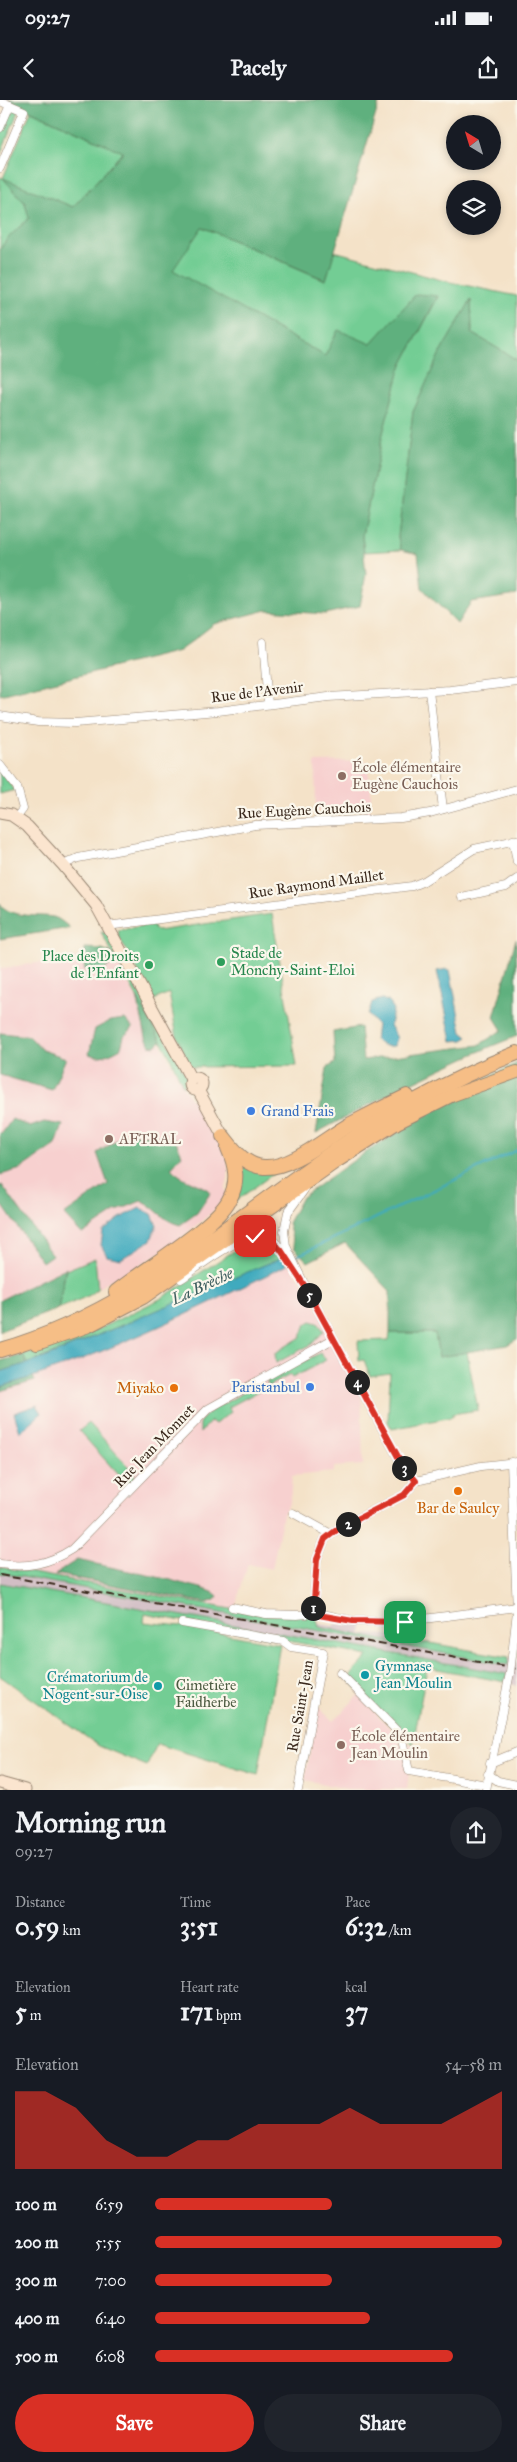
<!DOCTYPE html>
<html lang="en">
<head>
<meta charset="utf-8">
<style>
  :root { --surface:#171b24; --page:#20242c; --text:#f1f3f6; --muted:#9ea1a6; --accent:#d93025 }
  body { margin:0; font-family:"IM FELL Great Primer",serif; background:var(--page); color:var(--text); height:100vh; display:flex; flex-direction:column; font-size:19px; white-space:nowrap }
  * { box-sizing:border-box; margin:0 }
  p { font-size:16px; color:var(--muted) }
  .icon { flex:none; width:28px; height:28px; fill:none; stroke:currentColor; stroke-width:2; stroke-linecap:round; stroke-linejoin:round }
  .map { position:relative; height:1690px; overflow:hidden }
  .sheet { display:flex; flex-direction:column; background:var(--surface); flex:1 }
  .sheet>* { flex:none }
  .needle { width:32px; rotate:322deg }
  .controls { position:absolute; left:446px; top:15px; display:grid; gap:10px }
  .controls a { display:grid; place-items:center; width:55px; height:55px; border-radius:50%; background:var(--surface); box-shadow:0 2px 8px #0003; font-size:25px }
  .pin { position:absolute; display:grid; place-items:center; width:42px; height:42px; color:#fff; margin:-21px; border-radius:10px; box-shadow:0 2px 8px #0006 }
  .km { position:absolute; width:25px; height:25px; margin:-12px; border-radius:50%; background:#222; color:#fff; font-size:14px; line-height:25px; text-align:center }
  .round { display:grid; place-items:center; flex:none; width:52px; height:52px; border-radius:26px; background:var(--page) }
  .overview { display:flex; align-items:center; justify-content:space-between; height:85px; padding:0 15px }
  h1 { font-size:28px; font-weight:700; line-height:38px }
  .stats { display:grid; grid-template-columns:repeat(3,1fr); gap:8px; height:85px; padding:5px 15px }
  .stats div { display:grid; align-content:center }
  .stats b { font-size:25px; font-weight:700 }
  .stats small { font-size:14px; font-weight:400 }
  .stats p { font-size:14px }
  .chart { height:140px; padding:10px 15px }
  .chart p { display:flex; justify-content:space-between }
  .chart svg { width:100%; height:90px; margin-top:5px; fill:var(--accent); opacity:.7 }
  .button { display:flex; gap:10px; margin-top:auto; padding:10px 15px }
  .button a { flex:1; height:58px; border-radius:30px; background:var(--accent); color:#fff; font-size:20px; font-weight:700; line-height:58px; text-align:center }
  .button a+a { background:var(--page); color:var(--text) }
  ul { padding:0 15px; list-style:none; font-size:16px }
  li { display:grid; grid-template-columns:80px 60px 1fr; align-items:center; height:38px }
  li i { height:12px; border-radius:6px; background:var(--accent) }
  .status { display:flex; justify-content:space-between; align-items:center; height:35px; padding:0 25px; background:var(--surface); direction:ltr }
  .status svg { height:14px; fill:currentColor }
  header { display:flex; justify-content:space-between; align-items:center; height:65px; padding:0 15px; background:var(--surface); font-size:22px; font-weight:700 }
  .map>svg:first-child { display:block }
  .built { fill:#f7d0cf }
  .industrial { fill:#d2bec5 }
  .green { fill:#73cd94; stroke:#577c59 }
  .forest { fill:#5eb07e; stroke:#4c6d4e }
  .water { fill:#3faabe; stroke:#3d6a6e }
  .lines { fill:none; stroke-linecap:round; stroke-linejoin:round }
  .stream { stroke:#3faabe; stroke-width:2 }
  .street-casing { stroke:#988673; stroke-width:9 }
  .secondary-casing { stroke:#988673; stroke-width:13 }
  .primary-casing { stroke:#988673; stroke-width:14 }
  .highway-casing { stroke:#988673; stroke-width:16 }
  .street { stroke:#fff; stroke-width:8 }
  .secondary { stroke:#fbe5cf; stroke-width:11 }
  .primary { stroke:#f6be86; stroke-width:12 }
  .highway { stroke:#f6be86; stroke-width:14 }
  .rail { stroke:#3b2a1e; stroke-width:2; stroke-dasharray:8 4; stroke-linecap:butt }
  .street-bridge-casing { stroke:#988673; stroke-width:9; stroke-linecap:butt }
  .street-bridge { stroke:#fff; stroke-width:8 }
  .route-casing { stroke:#fff; stroke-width:10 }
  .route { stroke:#d93025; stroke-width:6 }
  .education-dot { fill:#8d6e63; stroke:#fbf7ec; stroke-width:2 }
  .leisure-dot { fill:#2e9e5b; stroke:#fbf7ec; stroke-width:2 }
  .shop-dot { fill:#3f7fe0; stroke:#fbf7ec; stroke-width:2 }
  .food-dot { fill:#e8710a; stroke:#fbf7ec; stroke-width:2 }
  .culture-dot { fill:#0f9aa8; stroke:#fbf7ec; stroke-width:2 }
  .labels { text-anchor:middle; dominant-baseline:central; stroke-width:4.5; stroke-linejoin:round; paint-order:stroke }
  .street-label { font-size:15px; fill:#3b2a1e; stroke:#fbf7ec }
  .education-label { font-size:15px; fill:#785e54; stroke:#fbf7ec; text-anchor:start }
  .leisure-label { font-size:15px; fill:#27864d; stroke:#fbf7ec; text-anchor:start }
  .shop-label { font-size:15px; fill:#366cbe; stroke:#fbf7ec; text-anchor:start }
  .food-label { font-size:15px; fill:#c56008; stroke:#fbf7ec; text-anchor:end }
  .culture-label { font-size:15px; fill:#0d838f; stroke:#fbf7ec; text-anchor:start }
  .park-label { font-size:15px; fill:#4c5b41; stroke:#fbf7ec }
  .water-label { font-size:16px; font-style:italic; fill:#3d5d5e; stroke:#fbf7ec }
</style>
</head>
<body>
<div class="status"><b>09:27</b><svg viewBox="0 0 49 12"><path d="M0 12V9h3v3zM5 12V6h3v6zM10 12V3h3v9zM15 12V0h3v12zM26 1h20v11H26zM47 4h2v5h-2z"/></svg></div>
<header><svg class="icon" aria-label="back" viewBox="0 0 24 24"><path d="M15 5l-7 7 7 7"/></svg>Pacely<svg class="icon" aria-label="share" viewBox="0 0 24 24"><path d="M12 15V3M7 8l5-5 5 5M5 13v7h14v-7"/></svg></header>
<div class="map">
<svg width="517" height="1690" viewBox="0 0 517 1690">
  <rect width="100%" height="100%" fill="#fbf7ec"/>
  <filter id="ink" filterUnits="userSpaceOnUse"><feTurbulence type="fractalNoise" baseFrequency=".02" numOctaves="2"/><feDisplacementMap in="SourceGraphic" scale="10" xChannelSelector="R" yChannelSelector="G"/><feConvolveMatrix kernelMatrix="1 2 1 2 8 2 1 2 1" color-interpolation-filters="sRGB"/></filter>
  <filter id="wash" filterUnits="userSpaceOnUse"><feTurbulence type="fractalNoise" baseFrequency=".0096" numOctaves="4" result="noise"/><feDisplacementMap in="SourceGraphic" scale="20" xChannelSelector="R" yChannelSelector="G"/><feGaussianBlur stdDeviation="1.12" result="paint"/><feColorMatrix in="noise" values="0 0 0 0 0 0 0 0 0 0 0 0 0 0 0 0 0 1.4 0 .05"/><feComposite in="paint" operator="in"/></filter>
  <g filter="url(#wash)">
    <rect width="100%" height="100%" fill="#f4e2c8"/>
    <g class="built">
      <polygon points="367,661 371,691 370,713 365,710 316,711 315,662"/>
      <polygon points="111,851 190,999 197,1000 228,1057 228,1077 225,1090 228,1093 217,1108 175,1143 115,1181 110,1180 90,1195 0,1231 0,869"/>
      <polygon points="289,1164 306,1188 361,1289 363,1365 334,1367 334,1372 292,1376 290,1402 283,1414 272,1469 248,1464 234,1510 0,1467 0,1291 34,1281 33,1277 168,1223"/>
      <polygon points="359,1595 399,1638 400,1645 413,1644 407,1689 347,1689 305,1680 318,1607 333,1621"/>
    </g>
    <polygon class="industrial" points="0,1467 258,1514 316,1516 319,1524 333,1526 336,1524 362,1525 361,1534 387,1535 517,1559 517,1586 501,1580 0,1488"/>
    <g class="green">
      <polygon points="11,8 19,10 0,55 0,34"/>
      <polygon points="31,11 123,52 73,107 4,79 25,103 29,118 6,140 0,150 0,77 3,78"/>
      <polygon points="202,127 325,180 334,151 445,181 517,196 517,260 472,233 471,201 440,253 413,312 398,437 401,450 364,452 362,436 383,333 400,269 438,197 416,195 371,244 325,256 172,170"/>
      <polygon points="0,671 15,690 0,694"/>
      <polygon points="272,814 297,966 191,967 177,937 169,893 154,900 118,835 119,830 153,824 154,829 157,831"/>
      <polygon points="101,832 107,833 188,979 183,986 170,957"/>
      <polygon points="240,1064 277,1071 233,1103"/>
      <polygon points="256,1141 265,1142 283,1157 192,1197 27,1264 23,1255 76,1240 160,1199 243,1145"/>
      <polygon points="95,1158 98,1189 90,1195 58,1209 66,1170"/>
      <polygon points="311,1221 318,1223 324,1231 312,1244 276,1263 275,1253 301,1237 306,1224"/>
      <polygon points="390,1233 435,1233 439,1257 467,1252 478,1310 452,1314 452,1317 392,1329 388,1322 390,1273 370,1276 364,1260 359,1261 358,1241 389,1240"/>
      <polygon points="320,1253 326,1260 292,1278 290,1275 268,1286 267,1281"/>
      <polygon points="252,1288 259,1291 229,1307 231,1312 215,1324 211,1321 200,1333 200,1321 212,1310"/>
      <polygon points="89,1323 134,1373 135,1376 127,1384 79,1331"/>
      <polygon points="0,1467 258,1514 316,1516 319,1527 383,1540 430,1543 509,1557 508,1565 0,1473"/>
      <polygon points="0,1483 507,1574 505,1582 427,1567 413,1644 348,1579 368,1556 145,1514 144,1522 181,1526 280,1544 258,1675 157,1644 147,1666 99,1646 0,1576"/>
    </g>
    <g class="forest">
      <polygon points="7,0 380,0 326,180 202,127 173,170 325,256 338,230 371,244 416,194 438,196 400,269 383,333 362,436 366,474 360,506 325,514 267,510 214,524 179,551 0,595 0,150 6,140 29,118 25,103 3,78 73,107 123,52"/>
      <polygon points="471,200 472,233 517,260 517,495 471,502 457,524 422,488 418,454 401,450 398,437 413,312 440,253"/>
      <path d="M0,804C12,819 35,814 53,817C59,818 65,824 70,828L0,839Z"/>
      <path d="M516,839L517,936C447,963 382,998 316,1033L327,968L335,963L333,932L360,927L363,960L479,945L502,930L494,917Z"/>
      <polygon points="85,848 102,849 110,852 113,862 103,871 88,867 88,870 85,870 82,858 85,858"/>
      <polygon points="137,897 161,941 156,946 150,945 146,937"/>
      <path d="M125,919L133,928L124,936L121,948C110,954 101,959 89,954L95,929L110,921Z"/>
      <polygon points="0,933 29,936 42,950 66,958 52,990 0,975"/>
      <polygon points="517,963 517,1239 507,1245 439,1257 435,1233 390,1233 390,1191 345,1143 308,1162 295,1149 288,1123 302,1097 360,1056 481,980"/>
      <polygon points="12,1019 30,1027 44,1022 63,1025 56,1045 21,1069 0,1075 0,1033 3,1032"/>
      <path d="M128,1033L175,1039L182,1055L171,1068C182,1081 198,1082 211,1092L197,1113L180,1125C161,1120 159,1109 141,1101L117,1111L82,1134L64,1115L108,1084L97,1053Z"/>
      <polygon points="2,1085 52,1155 42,1162 0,1102 0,1086"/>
      <polygon points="66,1168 58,1209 0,1231 0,1200"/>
      <polygon points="23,1255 27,1264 0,1272 0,1261"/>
      <polygon points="33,1277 35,1281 0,1291 0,1287"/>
      <path d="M77,1460L171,1480C183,1485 211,1488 218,1496L215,1500L207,1503L55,1474Z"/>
    </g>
    <g class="water">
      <polygon points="447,869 450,870 462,932 468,937 463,940 452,941 437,871"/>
      <path d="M382,899L390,902L393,910L390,925L397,938L394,946C386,947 380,946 375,939L377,925L368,915L372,902Z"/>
      <polygon points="140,1108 152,1114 157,1125 151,1140 121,1159 107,1156 101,1145 103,1131 120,1118"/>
      <path d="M283,1157L287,1165C194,1211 100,1258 0,1287V1272L44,1258Z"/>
      <polygon points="37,1305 42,1313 20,1332 14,1313"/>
    </g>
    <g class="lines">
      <polyline class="stream" points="295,1157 517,1050"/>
    </g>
  </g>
  <g filter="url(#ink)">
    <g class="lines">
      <g class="street-casing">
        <g id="street">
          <polyline points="0,1 24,11 0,68"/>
          <polyline points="0,28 10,5"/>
          <polyline points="263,542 268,604"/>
          <polyline points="429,591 443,709"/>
          <polyline points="0,616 38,622 75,623 218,611 328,597 450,590 517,582"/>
          <polyline points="0,665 17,687 23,709 16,718"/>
          <polyline points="513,740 517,762"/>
          <polyline points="63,765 78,758 255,725 401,718 430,713 517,689"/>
          <polyline points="462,797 506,787 517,779"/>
          <polyline points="107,826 412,786 424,781 474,749 517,740"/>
          <polyline points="304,1090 288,1112 284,1131 286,1146 306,1188 401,1363 416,1381"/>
          <path d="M181,1179C200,1166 248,1126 271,1139C281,1146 286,1158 292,1168"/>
          <polyline points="416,1381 481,1366 517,1362"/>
          <polyline points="293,1413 331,1434"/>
          <path d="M0,1464C27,1468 49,1464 72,1449L208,1309L333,1239"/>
          <polyline points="232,1507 266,1514 297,1515 318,1513 353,1521 400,1522 517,1507"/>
          <polyline points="313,1514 317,1459 325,1439 341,1427 404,1395 416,1381"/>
          <polyline points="182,1523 283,1541 291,1547 323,1552 298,1690"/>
          <polyline points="511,1565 517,1511 511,1362"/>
          <polyline points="340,1573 401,1635 409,1671 481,1684"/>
          <polyline points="490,1663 517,1652"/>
          <polyline points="488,1674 498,1681 517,1685"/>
          <polyline points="486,1690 510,1573"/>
        </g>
      </g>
      <g class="secondary-casing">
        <g id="secondary">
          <polyline points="0,713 11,715 27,726 63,765 96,805 191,979"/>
          <circle cx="196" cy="984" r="6"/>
          <polyline points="198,990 223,1036"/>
          <polyline points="0,1683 25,1690"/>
        </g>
      </g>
      <g class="primary-casing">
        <polyline id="primary" points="37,1244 89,1226 143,1198 336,1062 397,1023 453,995 517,972"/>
      </g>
      <g class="highway-casing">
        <g id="highway">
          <path d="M223,1036C234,1050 245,1066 264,1067C291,1069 326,1038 349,1025C368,1015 388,1005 407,996"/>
          <path d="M116,1192C143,1170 215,1127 229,1100C239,1082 236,1066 228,1048"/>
          <path d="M0,1250C123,1215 218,1131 321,1060C382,1017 448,980 517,953"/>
        </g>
      </g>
      <use href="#street" class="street"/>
      <use href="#secondary" class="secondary"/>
      <use href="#primary" class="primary"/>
      <use href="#highway" class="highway"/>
      <polyline class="rail" points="0,1475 517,1569"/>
      <g class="street-bridge-casing">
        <polyline id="street-bridge" points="510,1573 511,1565"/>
      </g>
      <use href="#street-bridge" class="street-bridge"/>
    </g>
  </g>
  <g class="lines" filter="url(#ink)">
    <g class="route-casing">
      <polyline id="route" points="255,1136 269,1138 281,1150 306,1188 402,1364 416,1381 404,1395 338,1429 325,1439 317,1459 313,1514 353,1521 405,1522"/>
    </g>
    <use href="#route" class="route"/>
  </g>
  <g class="education-dot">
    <circle cx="342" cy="676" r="5"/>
    <circle cx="109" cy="1039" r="5"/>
    <circle cx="341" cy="1645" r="5"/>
  </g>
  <g class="leisure-dot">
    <circle cx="221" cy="862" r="5"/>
    <circle cx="149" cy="865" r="5"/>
  </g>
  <g class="shop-dot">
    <circle cx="251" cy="1011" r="5"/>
    <circle cx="310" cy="1287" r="5"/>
  </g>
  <g class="food-dot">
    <circle cx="174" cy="1288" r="5"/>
    <circle cx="458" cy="1391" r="5"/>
  </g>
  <g class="culture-dot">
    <circle cx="365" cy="1575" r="5"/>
    <circle cx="158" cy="1586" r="5"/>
  </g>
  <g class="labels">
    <g class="street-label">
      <text transform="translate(257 592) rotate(-7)">Rue de l'Avenir</text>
      <text transform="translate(304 710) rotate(-3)">Rue Eugène Cauchois</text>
      <text transform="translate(316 784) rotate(-8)">Rue Raymond Maillet</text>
      <text transform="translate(154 1346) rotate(-46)">Rue Jean Monnet</text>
      <text transform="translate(300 1606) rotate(-80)">Rue Saint-Jean</text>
    </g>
    <g class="education-label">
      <text x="352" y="667">École élémentaire<tspan x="352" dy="17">Eugène Cauchois</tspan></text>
      <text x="119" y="1039">AFTRAL</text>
      <text x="351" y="1636">École élémentaire<tspan x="351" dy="17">Jean Moulin</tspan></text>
    </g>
    <g class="leisure-label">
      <text x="231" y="853">Stade de<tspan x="231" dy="17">Monchy-Saint-Eloi</tspan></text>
      <text x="139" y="856" text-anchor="end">Place des Droits<tspan x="139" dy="17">de l'Enfant</tspan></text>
    </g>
    <g class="shop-label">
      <text x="261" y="1011">Grand Frais</text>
      <text x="300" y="1287" text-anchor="end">Paristanbul</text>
    </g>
    <g class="food-label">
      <text x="164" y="1288">Miyako</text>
      <text x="458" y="1408" text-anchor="middle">Bar de Saulcy</text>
    </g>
    <g class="culture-label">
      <text x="375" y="1566">Gymnase<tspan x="375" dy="17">Jean Moulin</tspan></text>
      <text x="148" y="1577" text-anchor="end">Crématorium de<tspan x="148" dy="17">Nogent-sur-Oise</tspan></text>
    </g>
    <g class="park-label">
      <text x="206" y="1585">Cimetière<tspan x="206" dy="17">Faidherbe</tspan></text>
    </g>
    <g class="water-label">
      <text transform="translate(202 1186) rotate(-25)">La Brèche</text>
    </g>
  </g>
</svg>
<div class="controls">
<a><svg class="needle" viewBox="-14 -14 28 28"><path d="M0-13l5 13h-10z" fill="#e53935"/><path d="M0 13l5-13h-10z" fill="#9ea1a6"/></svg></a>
<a><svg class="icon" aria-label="layers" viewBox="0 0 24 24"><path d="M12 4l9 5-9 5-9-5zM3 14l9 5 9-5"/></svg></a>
</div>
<div class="pin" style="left:405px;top:1522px;background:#1e9e55"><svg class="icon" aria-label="arrive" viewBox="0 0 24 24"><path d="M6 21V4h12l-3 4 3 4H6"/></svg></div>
<div class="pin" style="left:255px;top:1136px;background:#d93025"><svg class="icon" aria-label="check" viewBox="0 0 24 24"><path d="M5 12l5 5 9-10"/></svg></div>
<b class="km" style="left:313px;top:1508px">1</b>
<b class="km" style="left:348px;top:1424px">2</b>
<b class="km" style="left:404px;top:1368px">3</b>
<b class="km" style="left:357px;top:1282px">4</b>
<b class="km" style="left:309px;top:1195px">5</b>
</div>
<section class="sheet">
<div class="overview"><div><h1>Morning run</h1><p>09:27</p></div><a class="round"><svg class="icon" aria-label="share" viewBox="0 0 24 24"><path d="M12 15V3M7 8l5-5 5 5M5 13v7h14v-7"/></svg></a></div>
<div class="stats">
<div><p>Distance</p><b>0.59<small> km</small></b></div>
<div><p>Time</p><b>3:51</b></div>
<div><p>Pace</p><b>6:32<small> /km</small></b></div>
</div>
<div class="stats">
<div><p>Elevation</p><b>5<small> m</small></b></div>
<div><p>Heart rate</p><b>171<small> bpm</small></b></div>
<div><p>kcal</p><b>37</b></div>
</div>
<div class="chart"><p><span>Elevation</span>54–58 m</p>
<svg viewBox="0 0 160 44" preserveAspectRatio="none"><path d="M0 44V6L10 6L20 14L30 30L40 38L50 38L60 30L70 30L80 22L90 22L100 22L110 14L120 22L130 22L140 22L150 14L160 6V44z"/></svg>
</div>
<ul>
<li><b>100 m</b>6:59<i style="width:51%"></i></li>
<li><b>200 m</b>5:55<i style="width:100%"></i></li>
<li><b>300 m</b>7:00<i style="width:51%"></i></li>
<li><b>400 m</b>6:40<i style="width:62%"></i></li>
<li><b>500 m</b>6:08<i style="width:86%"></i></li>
</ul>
<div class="button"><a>Save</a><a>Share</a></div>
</section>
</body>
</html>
